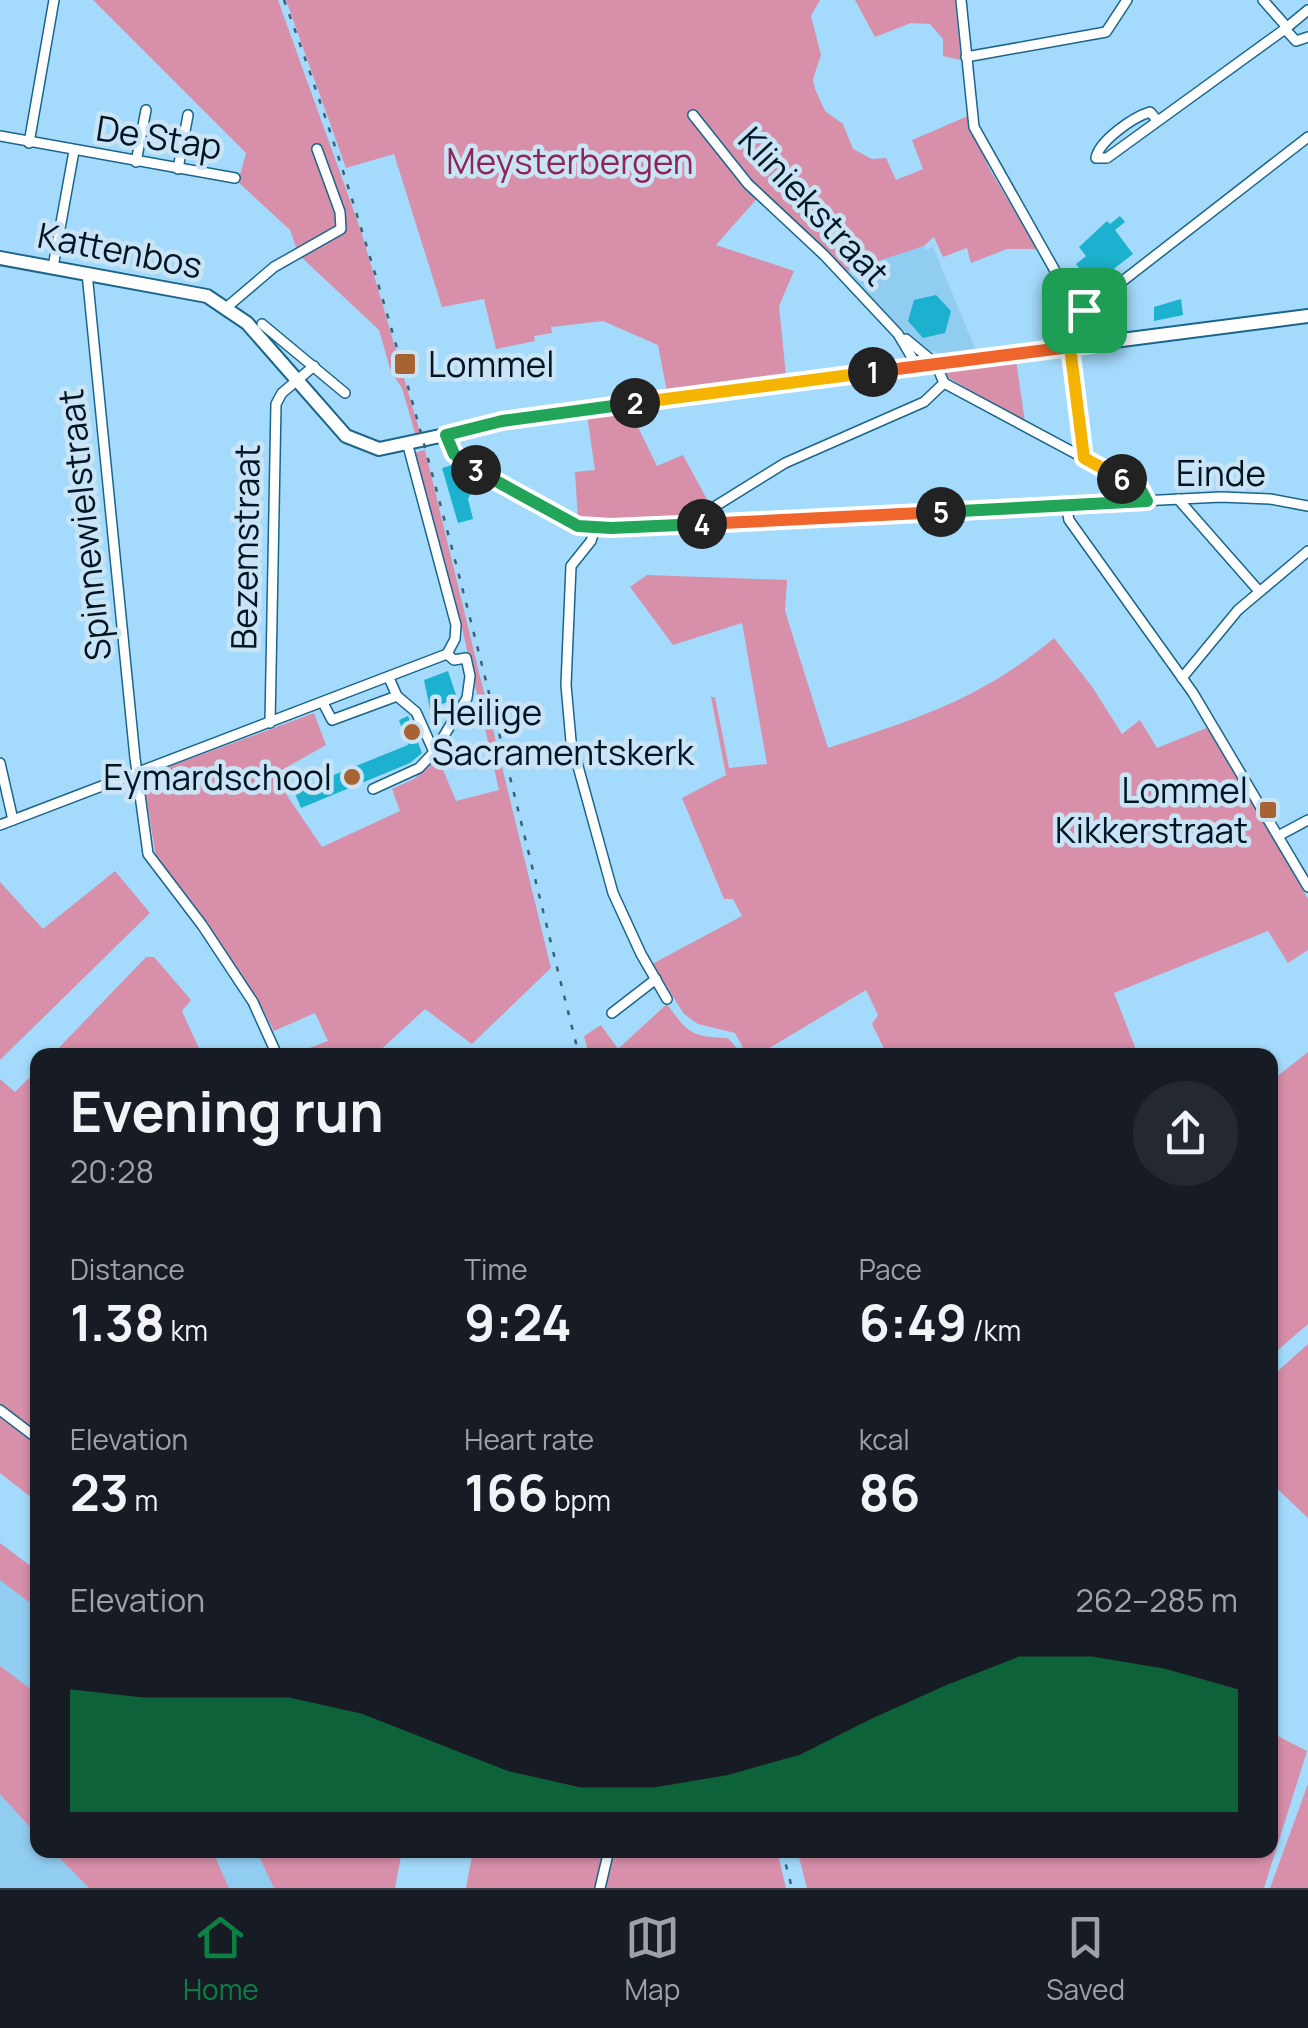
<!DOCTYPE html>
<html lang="en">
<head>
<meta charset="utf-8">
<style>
  :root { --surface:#171b24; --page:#242831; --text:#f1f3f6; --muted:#9ea1a6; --line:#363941; --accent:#0b8043 }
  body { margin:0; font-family:Manrope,sans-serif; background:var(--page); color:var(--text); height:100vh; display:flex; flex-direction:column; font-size:38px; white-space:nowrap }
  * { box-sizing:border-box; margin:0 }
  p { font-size:32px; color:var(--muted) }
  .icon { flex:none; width:55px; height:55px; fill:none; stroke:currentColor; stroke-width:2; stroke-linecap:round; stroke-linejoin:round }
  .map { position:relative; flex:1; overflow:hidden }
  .details { position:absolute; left:30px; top:1048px; width:1248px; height:810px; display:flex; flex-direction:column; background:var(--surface); border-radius:20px; box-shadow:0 2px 8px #0004 }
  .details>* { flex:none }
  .pin { position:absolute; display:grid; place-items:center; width:85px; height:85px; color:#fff; margin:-42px; border-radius:20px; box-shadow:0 5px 15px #0006 }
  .km { position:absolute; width:50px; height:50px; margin:-25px; border-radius:50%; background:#222; color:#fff; font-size:28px; line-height:50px; text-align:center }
  .round { display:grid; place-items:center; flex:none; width:105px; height:105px; border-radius:52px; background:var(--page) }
  .headline { display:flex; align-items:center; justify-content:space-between; height:170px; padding:0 40px }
  h1 { font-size:55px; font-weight:700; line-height:75px }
  .metrics { display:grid; grid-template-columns:repeat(3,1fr); gap:15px; height:170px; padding:10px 40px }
  .metrics div { display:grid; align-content:center }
  .metrics b { font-size:50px; font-weight:700 }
  .metrics small { font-size:28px; font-weight:400 }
  .metrics p { font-size:28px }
  .chart { height:280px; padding:20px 40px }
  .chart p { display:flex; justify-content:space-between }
  .chart svg { width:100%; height:180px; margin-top:10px; fill:var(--accent); opacity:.7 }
  .dock { display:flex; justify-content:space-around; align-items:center; height:140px; border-top:2px solid var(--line); background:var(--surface); font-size:28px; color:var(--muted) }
  .dock a { display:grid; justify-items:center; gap:5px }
  .dock .on { color:var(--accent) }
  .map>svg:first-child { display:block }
  .built { fill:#91ccf1 }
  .green { fill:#d78faa }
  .building { fill:#1cb1ce }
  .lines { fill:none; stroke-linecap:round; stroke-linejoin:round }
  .minor-casing { stroke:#1a6589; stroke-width:12 }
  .secondary-casing { stroke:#1a6589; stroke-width:16 }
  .minor { stroke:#fff; stroke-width:9 }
  .secondary { stroke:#fff; stroke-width:12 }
  .rail { stroke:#3e6076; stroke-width:2.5; stroke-dasharray:5 10; stroke-linecap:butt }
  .split-1-casing { stroke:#fff; stroke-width:20 }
  .split-2-casing { stroke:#fff; stroke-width:20 }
  .split-3-casing { stroke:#fff; stroke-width:20 }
  .split-4-casing { stroke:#fff; stroke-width:20 }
  .split-5-casing { stroke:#fff; stroke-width:20 }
  .split-6-casing { stroke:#fff; stroke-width:20 }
  .split-7-casing { stroke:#fff; stroke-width:20 }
  .split-1 { stroke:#f0652b; stroke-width:12 }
  .split-2 { stroke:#f5b400; stroke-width:12 }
  .split-3 { stroke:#22a559; stroke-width:12 }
  .split-4 { stroke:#22a559; stroke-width:12 }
  .split-5 { stroke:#f0652b; stroke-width:12 }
  .split-6 { stroke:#22a559; stroke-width:12 }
  .split-7 { stroke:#f5b400; stroke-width:12 }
  .poi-dot { fill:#a76432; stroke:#c9e4f5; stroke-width:4 }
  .labels { text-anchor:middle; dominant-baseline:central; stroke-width:9; stroke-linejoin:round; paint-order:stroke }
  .street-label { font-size:35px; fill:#001625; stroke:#c9e4f5 }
  .park-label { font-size:35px; fill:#8f2458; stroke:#c9e4f5 }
  .poi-label { font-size:35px; fill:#001625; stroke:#c9e4f5; text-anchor:start }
</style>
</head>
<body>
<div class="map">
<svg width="1308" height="1888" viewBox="0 0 1308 1888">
  <rect width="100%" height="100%" fill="#a4dbfc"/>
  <g class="built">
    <polygon points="924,246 926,250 933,247 977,353 949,356 928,350 897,326 842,268 847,270"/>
    <polygon points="0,1543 37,1571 38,1850 402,1850 395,1888 0,1888"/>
  </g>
  <g class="green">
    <polygon points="93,0 278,0 361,231 421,436 416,437 402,388 391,372 379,330 299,255 290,230 238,182 246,153"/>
    <polygon points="286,0 820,0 811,16 821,55 813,79 815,89 825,111 843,124 853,149 872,159 886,158 896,180 923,169 912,140 968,116 989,168 1037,249 1007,249 971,263 967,248 943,257 934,237 924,246 847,271 762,193 716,245 794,271 779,306 786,376 667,392 658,345 603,321 551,327 552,333 534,336 535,341 496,349 484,299 442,307 394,154 346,168"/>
    <polygon points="855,0 955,0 961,60 943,56 943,39 930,24 911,23 875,37"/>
    <polygon points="1016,360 1025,422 944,375 946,370"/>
    <polygon points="629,409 657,466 683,455 710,505 698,520 598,525 578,520 575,472 595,470 587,415"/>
    <polygon points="425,450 551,968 472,1044 425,1009 375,1055 291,1055 328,1041 315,1013 274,1031 258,1000 196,909 157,863 144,785 160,770 314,713 326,745 273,775 322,847 400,811 392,789 414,779 438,758 456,801 499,790 462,628 414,453"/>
    <path d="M647,575L787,580L785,611L828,748C916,719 982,699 1054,638L1093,688L1122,734L1140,720L1157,748L1209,727L1308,899V950L1288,963L1268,931L1114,993L1138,1055H887L872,1024L878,1015L866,990L758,1055H747L735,1033L698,1024L684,1014L652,964L742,916L733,899H724L682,798L726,775L711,697H715L729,768L767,764L742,623L673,645L630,587Z"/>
    <polygon points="115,871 150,913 0,1060 0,882 43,929"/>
    <polygon points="146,957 154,957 191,1000 182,1011 202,1055 52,1055"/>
    <path d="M667,1004C688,1033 691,1037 728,1038L743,1055H589L584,1036L601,1025L618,1049Z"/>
    <polygon points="1308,1052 1308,1324 1270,1357 1270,1082"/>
    <polygon points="37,1070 37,1502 0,1473 0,1079 15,1092"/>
    <polygon points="1308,1344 1308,1518 1270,1482 1270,1378"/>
    <polygon points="0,1543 37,1571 37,1608 0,1580"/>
    <polygon points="0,1666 37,1694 37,1835 0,1794"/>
    <polygon points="1270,1732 1307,1751 1264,1888 807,1888 797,1850 1270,1850"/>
    <polygon points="1308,1784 1308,1888 1270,1888"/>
    <polygon points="52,1850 212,1850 229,1888 89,1888"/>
    <polygon points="256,1850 402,1850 395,1888 274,1888"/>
    <polygon points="473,1850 777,1850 786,1888 466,1888"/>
  </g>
  <g class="building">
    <polygon points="1120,216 1125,222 1115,230 1133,254 1093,285 1076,264 1086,256 1079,247 1107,221 1110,224"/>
    <polygon points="936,295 951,311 945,333 923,338 908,321 914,300"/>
    <polygon points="1181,299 1183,315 1154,321 1154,307"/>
    <polygon points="452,465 475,483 468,499 473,519 458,523 442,468"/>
    <polygon points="448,671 457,698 430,709 424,680"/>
    <polygon points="408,716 422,753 410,763 301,808 294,791 408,745 399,720"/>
  </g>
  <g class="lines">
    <g class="minor-casing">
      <g id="minor">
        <polyline points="961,0 974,127 1067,292 1084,310"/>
        <polyline points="1263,0 1285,25"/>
        <polyline points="1308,10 1285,29 1296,41 1308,37"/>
        <polyline points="966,57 1106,32 1127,0"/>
        <polyline points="693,115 748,184 824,255 898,334 917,366"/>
        <path d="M1158,121L1150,112C1133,117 1099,141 1096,158H1107L1285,29"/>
        <polyline points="0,136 235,178"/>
        <polyline points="29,143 54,0"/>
        <polyline points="136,162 146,110"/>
        <polyline points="178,169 188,115"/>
        <polyline points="53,267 74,151"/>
        <polyline points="87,273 135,758 148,854 202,925 253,1002 277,1055"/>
        <polyline points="227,307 274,267 341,229 340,212 317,149"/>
        <polyline points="1084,310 1093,344"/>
        <polyline points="262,324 345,393"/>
        <polyline points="906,339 936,364 944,383 1140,488 1147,501"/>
        <polyline points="446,435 459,459 570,522 595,528 1221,497 1270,499 1308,506"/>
        <polyline points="1084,458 1070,347 1075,318 1308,137"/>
        <polyline points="1178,499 1258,590"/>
        <polyline points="1066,505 1069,520 1193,693 1308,887"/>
        <polyline points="708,524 707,512 714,507 785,463 924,402 944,383"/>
        <polyline points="595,528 591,541 571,566 566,685 571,741 613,893 641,954 667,999"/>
        <polyline points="1182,678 1238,610 1308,551"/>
        <polyline points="397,696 416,712 434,752"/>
        <polyline points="323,703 332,720 397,696 389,678"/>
        <polyline points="270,723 276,404 282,393 314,366"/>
        <polyline points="0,763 13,820"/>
        <polyline points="373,789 419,768 434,752 467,698 470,676 466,658 454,660 447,654"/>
        <polyline points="0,825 447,654 455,639 456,625 408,446"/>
        <polyline points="1278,836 1308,820"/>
        <polyline points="612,1013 656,979"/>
        <polyline points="0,1410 38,1439"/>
        <polyline points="600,1888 609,1850"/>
      </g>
    </g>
    <g class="secondary-casing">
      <polyline id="secondary" points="0,258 207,296 247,323 346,436 379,449 539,415 1308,316"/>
    </g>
    <use href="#minor" class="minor"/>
    <use href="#secondary" class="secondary"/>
    <g class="rail">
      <path d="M284,0C411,345 489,699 579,1055"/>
      <polyline points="782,1850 792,1888"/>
    </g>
  </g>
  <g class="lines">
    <g class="split-1-casing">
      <polyline id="split-1" points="873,372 1070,347 1075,318 1084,310"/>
    </g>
    <g class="split-2-casing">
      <polyline id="split-2" points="635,403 873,372"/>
    </g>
    <g class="split-3-casing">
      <polyline id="split-3" points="476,470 454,454 446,435 502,421 635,403"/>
    </g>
    <g class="split-4-casing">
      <polyline id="split-4" points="476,470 578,526 611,528 702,524"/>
    </g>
    <g class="split-5-casing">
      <polyline id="split-5" points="702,524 941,512"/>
    </g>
    <g class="split-6-casing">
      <polyline id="split-6" points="941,512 1147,501 1140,488 1122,479"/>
    </g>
    <g class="split-7-casing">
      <polyline id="split-7" points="1084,310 1092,344 1070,347 1084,458 1122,479"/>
    </g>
    <use href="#split-1" class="split-1"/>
    <use href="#split-2" class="split-2"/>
    <use href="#split-3" class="split-3"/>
    <use href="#split-4" class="split-4"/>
    <use href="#split-5" class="split-5"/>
    <use href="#split-6" class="split-6"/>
    <use href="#split-7" class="split-7"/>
  </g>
  <g class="poi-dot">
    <rect x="393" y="352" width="24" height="24" rx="5"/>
    <circle cx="412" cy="732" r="10"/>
    <circle cx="352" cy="777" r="10"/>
    <rect x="1258" y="800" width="20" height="20" rx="5"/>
  </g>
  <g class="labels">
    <g class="street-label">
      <text transform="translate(159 137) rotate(9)">De Stap</text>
      <text transform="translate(814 206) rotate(47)">Kliniekstraat</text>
      <text transform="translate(120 250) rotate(11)">Kattenbos</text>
      <text x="1221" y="473">Einde</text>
      <text transform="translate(84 525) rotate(-96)">Spinnewielstraat</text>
      <text transform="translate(245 547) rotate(-89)">Bezemstraat</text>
    </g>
    <g class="park-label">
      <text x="570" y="161">Meysterbergen</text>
    </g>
    <g class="poi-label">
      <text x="428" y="364">Lommel</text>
      <text x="432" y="712">Heilige<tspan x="432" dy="40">Sacramentskerk</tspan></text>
      <text x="332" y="777" text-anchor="end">Eymardschool</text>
      <text x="1248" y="790" text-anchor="end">Lommel<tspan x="1248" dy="40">Kikkerstraat</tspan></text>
    </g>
  </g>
</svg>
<div class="pin" style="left:1084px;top:310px;background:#1e9e55"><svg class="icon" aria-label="arrive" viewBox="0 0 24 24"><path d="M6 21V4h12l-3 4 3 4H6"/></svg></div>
<b class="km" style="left:873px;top:372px">1</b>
<b class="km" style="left:635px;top:403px">2</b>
<b class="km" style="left:476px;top:470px">3</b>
<b class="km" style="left:702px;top:524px">4</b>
<b class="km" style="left:941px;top:512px">5</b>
<b class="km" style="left:1122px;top:479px">6</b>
<section class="details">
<div class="headline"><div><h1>Evening run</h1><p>20:28</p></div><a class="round"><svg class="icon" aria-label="share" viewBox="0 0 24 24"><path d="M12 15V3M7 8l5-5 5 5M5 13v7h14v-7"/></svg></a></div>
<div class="metrics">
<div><p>Distance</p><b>1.38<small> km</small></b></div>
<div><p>Time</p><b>9:24</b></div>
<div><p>Pace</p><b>6:49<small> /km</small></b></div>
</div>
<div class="metrics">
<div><p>Elevation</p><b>23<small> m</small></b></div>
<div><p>Heart rate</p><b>166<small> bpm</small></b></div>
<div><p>kcal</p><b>86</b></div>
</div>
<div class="chart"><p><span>Elevation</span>262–285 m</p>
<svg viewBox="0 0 160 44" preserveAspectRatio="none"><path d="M0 44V14L10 16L20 16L30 16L40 20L50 27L60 34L70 38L80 38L90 35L100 30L110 21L120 13L130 6L140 6L150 9L160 14V44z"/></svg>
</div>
</section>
</div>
<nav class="dock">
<a class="on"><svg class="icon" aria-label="home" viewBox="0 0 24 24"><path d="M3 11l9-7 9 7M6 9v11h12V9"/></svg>Home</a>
<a><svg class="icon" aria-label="map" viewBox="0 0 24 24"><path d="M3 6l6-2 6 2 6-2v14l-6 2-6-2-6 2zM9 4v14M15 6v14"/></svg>Map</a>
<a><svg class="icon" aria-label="saved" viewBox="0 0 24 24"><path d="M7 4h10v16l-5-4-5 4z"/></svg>Saved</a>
</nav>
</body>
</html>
